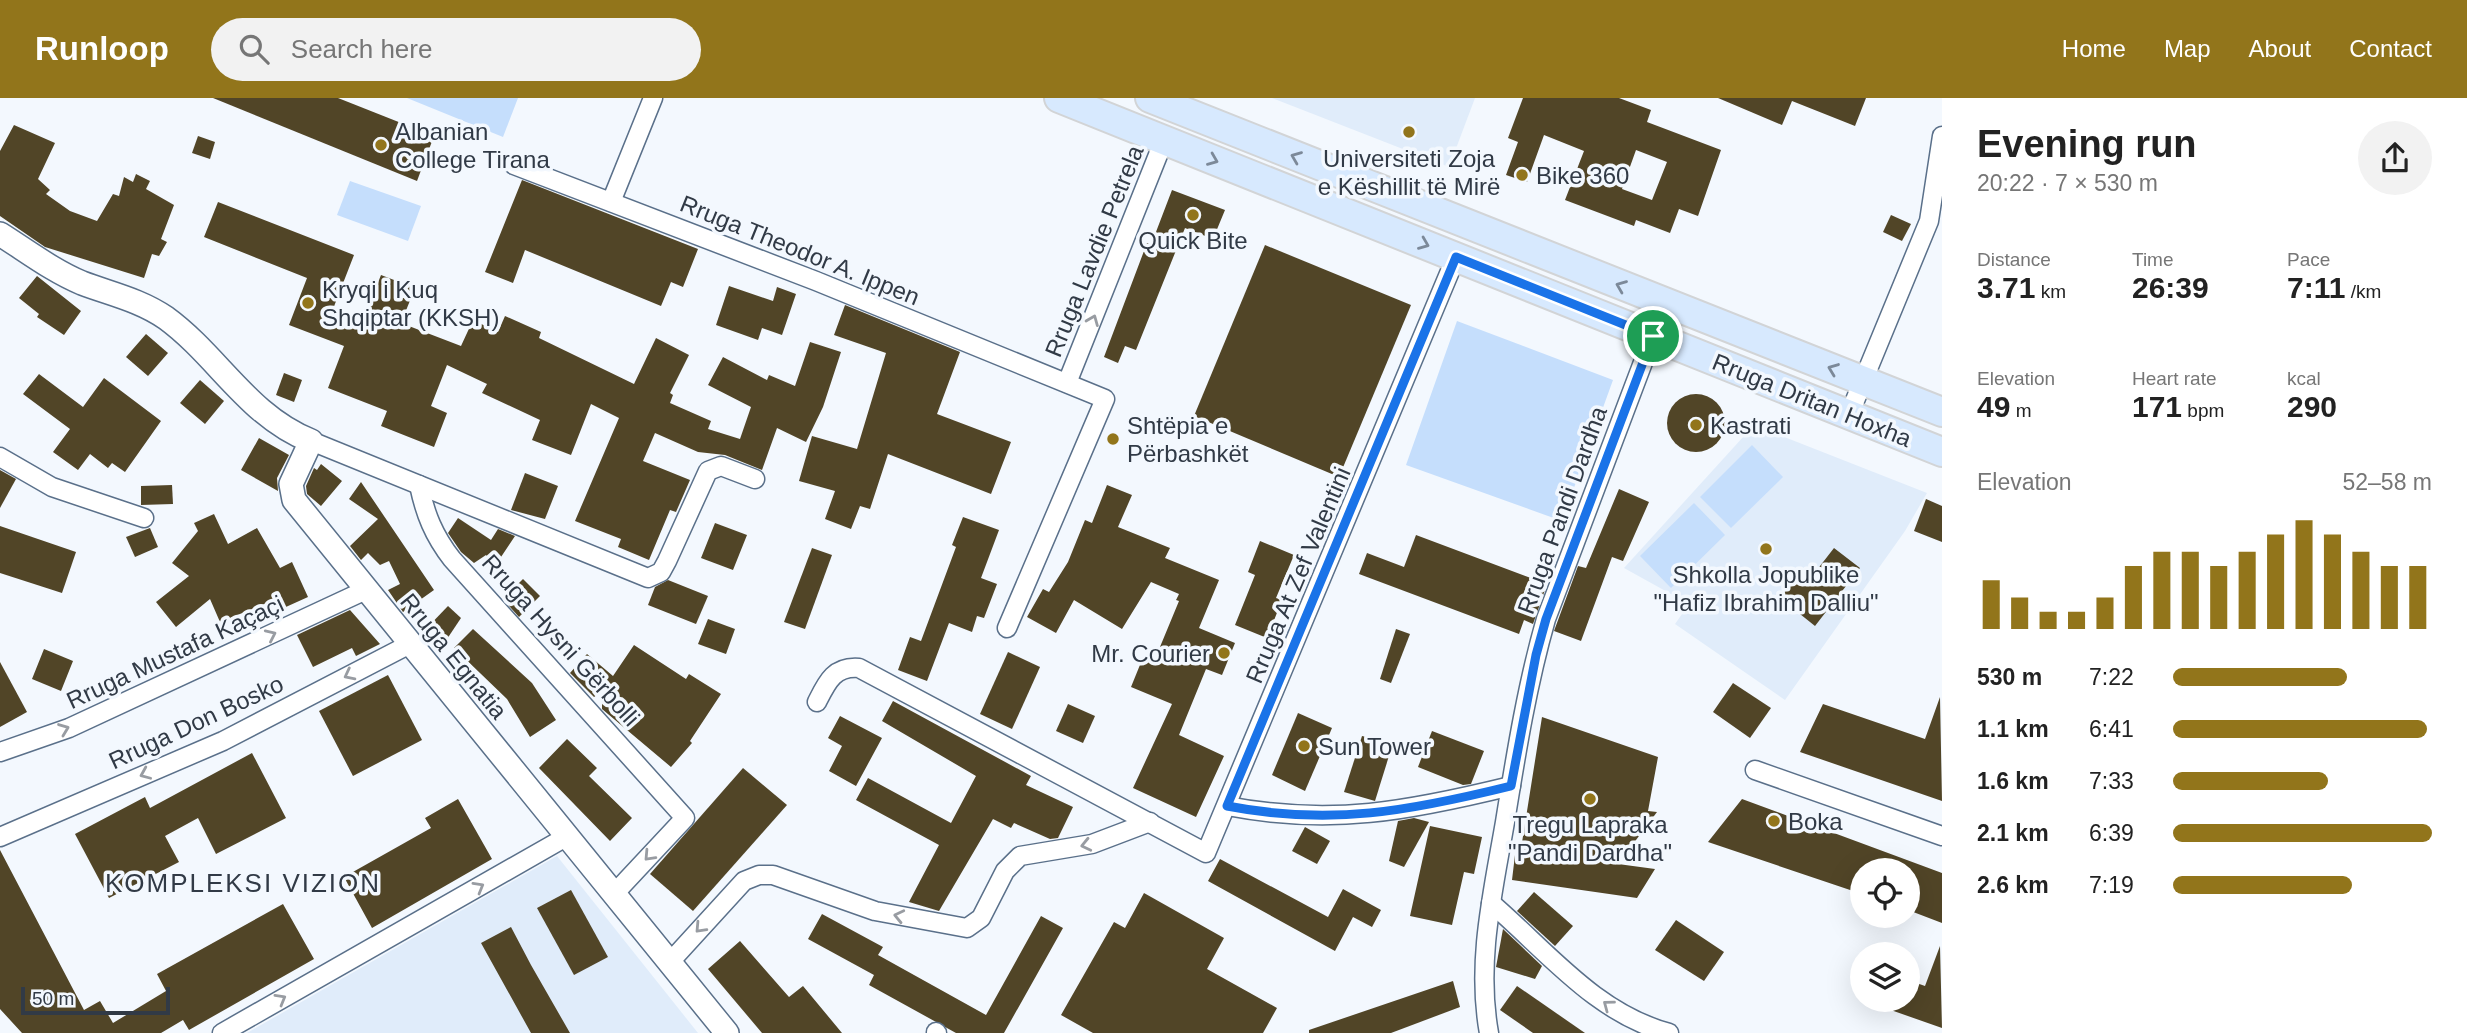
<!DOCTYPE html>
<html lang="en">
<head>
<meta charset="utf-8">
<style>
  :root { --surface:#fff; --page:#f2f2f2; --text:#222; --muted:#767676; --accent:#92751b }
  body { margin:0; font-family:Helvetica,sans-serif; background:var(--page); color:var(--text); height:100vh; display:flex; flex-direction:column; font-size:26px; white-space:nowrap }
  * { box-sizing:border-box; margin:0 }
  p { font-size:23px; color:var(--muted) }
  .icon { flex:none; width:38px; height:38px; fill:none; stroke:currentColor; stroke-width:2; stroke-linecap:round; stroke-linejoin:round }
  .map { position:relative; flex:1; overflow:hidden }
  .sheet { display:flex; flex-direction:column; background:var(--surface); width:525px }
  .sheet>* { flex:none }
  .fabs { position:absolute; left:1850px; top:760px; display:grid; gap:14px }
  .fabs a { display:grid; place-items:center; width:70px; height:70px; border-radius:50%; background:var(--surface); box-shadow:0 7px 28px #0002; font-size:35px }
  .scale { position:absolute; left:21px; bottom:18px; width:149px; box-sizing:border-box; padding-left:7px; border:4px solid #313a46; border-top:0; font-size:19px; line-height:24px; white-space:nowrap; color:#313a46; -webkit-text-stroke:5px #f3f8fe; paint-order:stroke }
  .pin { position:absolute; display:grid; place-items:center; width:60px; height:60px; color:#fff; margin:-30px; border:4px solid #fff; border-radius:50%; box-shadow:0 2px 7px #0007 }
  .round { display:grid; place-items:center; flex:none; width:74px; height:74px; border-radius:37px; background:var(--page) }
  .overview { display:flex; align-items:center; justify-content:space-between; height:119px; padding:0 35px }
  h1 { font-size:38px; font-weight:700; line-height:52px }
  .metrics { display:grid; grid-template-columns:repeat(3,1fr); gap:10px; height:119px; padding:7px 35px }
  .metrics div { display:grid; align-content:center }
  .metrics b { font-size:30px; font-weight:700 }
  .metrics small { font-size:19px; font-weight:400 }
  .metrics p { font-size:19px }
  .chart { height:196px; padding:14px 35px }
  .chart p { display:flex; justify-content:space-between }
  .chart svg { width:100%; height:126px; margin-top:7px; stroke:var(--accent); stroke-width:6 }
  ul { padding:0 35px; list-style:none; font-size:23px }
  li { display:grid; grid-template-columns:112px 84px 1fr; align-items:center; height:52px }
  li i { height:18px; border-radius:9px; background:var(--accent) }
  header { display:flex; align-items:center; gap:42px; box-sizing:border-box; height:98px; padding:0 35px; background:var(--accent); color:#fff }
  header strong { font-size:33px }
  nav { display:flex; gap:38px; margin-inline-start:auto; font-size:24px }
  .search { width:490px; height:63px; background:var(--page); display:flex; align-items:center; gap:18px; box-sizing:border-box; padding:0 24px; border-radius:38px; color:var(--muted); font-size:26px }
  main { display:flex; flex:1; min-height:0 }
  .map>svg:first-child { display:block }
  .built { fill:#e0ecfa }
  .green { fill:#c5defc }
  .building { fill:#514527; fill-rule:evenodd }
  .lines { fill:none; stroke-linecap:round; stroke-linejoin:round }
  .minor-casing { stroke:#5a708a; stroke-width:21 }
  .tertiary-casing { stroke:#5a708a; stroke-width:26 }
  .primary-casing { stroke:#d2d4d6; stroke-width:32 }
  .minor { stroke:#fff; stroke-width:18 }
  .tertiary { stroke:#fff; stroke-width:23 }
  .primary { stroke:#d7e9fe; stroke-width:28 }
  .oneway { stroke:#7c8999 }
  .oneway2 { stroke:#989ca2 }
  .route-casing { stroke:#fff; stroke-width:14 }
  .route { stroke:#1a73e8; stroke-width:9 }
  .poi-dot { fill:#92751b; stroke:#f3f8fe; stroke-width:2.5 }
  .labels { text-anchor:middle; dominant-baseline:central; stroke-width:7; stroke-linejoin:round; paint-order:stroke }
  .poi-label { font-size:24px; fill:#313a46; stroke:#f3f8fe; text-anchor:start }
  .street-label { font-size:24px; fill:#313a46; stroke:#f3f8fe }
  .neighbourhood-label { font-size:26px; letter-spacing:2px; fill:#313a46; stroke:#f3f8fe }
</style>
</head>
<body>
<header>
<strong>Runloop</strong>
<div class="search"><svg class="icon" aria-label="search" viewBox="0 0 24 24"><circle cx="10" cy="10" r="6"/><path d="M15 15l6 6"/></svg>Search here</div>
<nav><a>Home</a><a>Map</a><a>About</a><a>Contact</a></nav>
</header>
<main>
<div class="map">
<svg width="1942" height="935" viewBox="0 0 1942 935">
  <rect width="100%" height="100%" fill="#f3f8fe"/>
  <g class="built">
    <polygon points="1272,0 1475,0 1449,69"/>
    <polygon points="1754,327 1927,395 1905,433 1785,602 1675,526 1689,506 1624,470"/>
    <polygon points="557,758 698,935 247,935"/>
  </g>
  <g class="green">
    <polygon points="407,0 518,0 503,39"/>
    <polygon points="350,83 421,108 408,143 337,117"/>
    <polygon points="1457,223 1613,282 1562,423 1406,367"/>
    <polygon points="1752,347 1783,379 1731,430 1700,399"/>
    <polygon points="1694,405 1725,437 1671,490 1640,458"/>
  </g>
  <g class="building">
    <polygon points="213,0 338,0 434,38 417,83"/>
    <path d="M1523,0H1619L1651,12L1647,24L1721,52L1698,118L1679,111L1670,135L1636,122L1634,128L1565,102L1584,53L1544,37L1527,84L1506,77L1518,44L1508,40ZM1636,52L1667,64L1652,102L1622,91Z"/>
    <polygon points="1718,0 1866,0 1855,28 1792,3 1782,27"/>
    <polygon points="14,27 55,45 38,81 50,92 46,96 70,113 97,123 113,96 119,98 124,79 133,84 136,76 150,83 146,91 174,107 161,141 167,144 159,158 152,156 144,180 45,149 0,118 0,53"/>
    <polygon points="198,38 215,44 210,61 192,55"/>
    <polygon points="522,82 698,151 683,189 671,184 661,208 525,152 513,185 485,174"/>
    <polygon points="1172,92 1225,112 1213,141 1185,130 1136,252 1125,248 1118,265 1104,259 1147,145 1151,147"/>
    <polygon points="218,104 354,157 333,211 363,223 381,177 415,190 401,225 461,248 473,222 498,234 505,218 541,234 539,240 634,286 656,240 689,257 670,295 673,297 670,305 711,323 708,331 740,341 751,309 708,287 723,259 767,282 769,277 795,288 810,244 841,254 823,309 806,344 777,330 762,372 725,357 698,354 655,335 643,363 690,382 676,414 670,412 649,462 618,449 621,441 575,423 619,320 591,306 571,357 532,342 540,322 482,295 487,286 447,267 431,308 447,315 434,349 381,328 387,313 328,290 344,248 289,227 307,180 204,139"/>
    <polygon points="1891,117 1911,126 1902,143 1883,134"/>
    <polygon points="1265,147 1411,207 1339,379 1194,318"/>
    <polygon points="37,178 81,213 64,237 37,219 39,216 19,200"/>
    <polygon points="729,188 773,203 777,189 796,196 782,237 762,230 758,242 716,227"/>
    <polygon points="845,207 960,254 937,316 1011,344 991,396 888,356 870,411 860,408 851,431 825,421 835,393 799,383 812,338 857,351 886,255 834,237"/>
    <polygon points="146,236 168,255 148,278 126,259"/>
    <polygon points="284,275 302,282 294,304 276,297"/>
    <polygon points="39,276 83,309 104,280 161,323 125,374 112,365 108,370 90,356 78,372 53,354 70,331 23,296"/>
    <polygon points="200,282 224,303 205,326 180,305"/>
    <circle cx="1696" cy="325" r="29"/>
    <polygon points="259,340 289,357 277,380 278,393 241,372"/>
    <polygon points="321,366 342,383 321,408 307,396 306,388 314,370 317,372"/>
    <polygon points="0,372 16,381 0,410"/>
    <polygon points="525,375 558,388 545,421 511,412"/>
    <polygon points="361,384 434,492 403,514 388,492 400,486 389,463 380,467 368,455 361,462 350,448 378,421 349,401"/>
    <polygon points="172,387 173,406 141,407 141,388"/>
    <polygon points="1107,387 1132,397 1118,429 1170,450 1165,460 1219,482 1199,530 1235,545 1222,577 1206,571 1179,637 1224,658 1196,719 1133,690 1172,606 1131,589 1144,557 1155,561 1179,503 1176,502 1179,496 1151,484 1122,531 1074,502 1056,535 1027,519 1043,491 1049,494 1068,464 1085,422 1092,425"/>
    <polygon points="1619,391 1649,404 1623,463 1612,459 1581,543 1554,533 1578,468 1586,470"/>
    <polygon points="1926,401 1942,408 1942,444 1914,433"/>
    <polygon points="214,416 228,446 257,430 280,470 292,464 308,499 277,513 272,503 220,524 210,501 176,529 156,504 189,478 172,465 198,433 194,425"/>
    <polygon points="963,419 999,432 981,480 997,486 984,520 977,518 972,534 949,525 927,583 898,572 910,539 921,543 956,449 952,447"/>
    <polygon points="458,420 491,442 498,431 515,438 495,468 486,457 474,465 461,454 448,435"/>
    <polygon points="715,425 747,437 733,472 701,460"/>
    <polygon points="0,428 76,454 62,495 0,475"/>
    <polygon points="150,430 158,449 135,459 126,439"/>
    <polygon points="1416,437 1547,486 1533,526 1524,522 1519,536 1359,476 1367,455 1404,469"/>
    <polygon points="1260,443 1294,457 1276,500 1282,502 1267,540 1235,527 1255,477 1248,474"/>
    <polygon points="812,450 832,457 805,531 784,524"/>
    <polygon points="1834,450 1860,470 1815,528 1780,500 1797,478 1806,486"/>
    <polygon points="523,481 540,498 519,519 503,501"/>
    <polygon points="668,482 708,498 696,526 648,507 655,489"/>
    <polygon points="448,508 461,520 441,550 423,534"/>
    <polygon points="350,512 380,546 356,558 352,550 313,569 297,537"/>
    <polygon points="708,521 735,531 726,556 698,546"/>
    <polygon points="473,531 532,585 556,622 530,639 507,601 454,550"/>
    <polygon points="1396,531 1410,536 1391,585 1380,581"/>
    <polygon points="634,547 686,581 689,576 721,596 690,643 692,645 671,669 602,611 602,606 617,591 614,586 594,599 570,575 587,556 613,578"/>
    <polygon points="44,551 73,563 61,593 32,581"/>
    <polygon points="1008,554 1040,569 1012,631 980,616"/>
    <polygon points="0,564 27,614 0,629"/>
    <polygon points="388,577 422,642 353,678 319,613"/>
    <polygon points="1733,585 1771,610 1750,640 1713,614"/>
    <polygon points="1940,599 1942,703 1800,654 1823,606 1925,641"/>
    <polygon points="893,603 1031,678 1026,687 1073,709 1058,740 1050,741 1014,725 1011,730 993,721 939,813 909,804 939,747 856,702 868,680 951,725 976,678 882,623"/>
    <polygon points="1068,606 1095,618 1083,645 1056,633"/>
    <polygon points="1298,615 1332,630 1305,693 1272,677"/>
    <polygon points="840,618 882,640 856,688 829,673 842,648 828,640"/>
    <polygon points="1542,619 1658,659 1648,713 1657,714 1618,766 1655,771 1637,800 1512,782 1515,757 1520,757"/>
    <polygon points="1432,633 1484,653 1471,686 1463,687 1418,669"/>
    <polygon points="1362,638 1393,645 1375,703 1344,694"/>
    <polygon points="567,641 597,670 589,678 632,720 610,743 539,670"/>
    <polygon points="252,655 286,720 216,756 198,720 165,738 179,764 109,800 75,736 145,699 150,710"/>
    <polygon points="743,670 787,707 693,813 650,776"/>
    <polygon points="458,701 492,761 372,830 344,779 431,730 425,720"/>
    <polygon points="1742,701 1942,775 1942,825 1908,812 1908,772 1862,772 1862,796 1708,744"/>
    <polygon points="1414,720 1429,724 1404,769 1389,763 1398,723"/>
    <polygon points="1430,728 1482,739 1474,776 1464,774 1452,827 1410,818"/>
    <polygon points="1305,729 1330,743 1317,766 1292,753"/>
    <polygon points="0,752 84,912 100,903 113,925 166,893 157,876 283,806 314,861 189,932 183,922 161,935 22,935 0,911"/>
    <polygon points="1220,761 1328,819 1343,791 1381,812 1372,829 1353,819 1335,853 1208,783"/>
    <polygon points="571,792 608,859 574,877 537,810"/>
    <polygon points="1534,794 1573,828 1555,848 1517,813"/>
    <polygon points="1144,795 1224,840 1207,871 1277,910 1263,935 1093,935 1061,917 1114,824 1125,830"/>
    <polygon points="822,816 883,849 878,857 986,917 1041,818 1063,830 1004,935 956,935 869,887 874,877 808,841"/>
    <polygon points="1676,822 1724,854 1704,883 1655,852"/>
    <polygon points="511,829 531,867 570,935 531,935 481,845"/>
    <polygon points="1503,831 1542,868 1535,881 1496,869"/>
    <polygon points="740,843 789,899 803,888 842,935 762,935 708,871"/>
    <polygon points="1940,848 1942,930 1868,904 1908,901 1908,882 1925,888"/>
    <polygon points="1453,883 1460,909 1391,935 1309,935 1309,932"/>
    <polygon points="1517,888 1585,935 1533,935 1500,912"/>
  </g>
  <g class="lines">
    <g class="minor-casing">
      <g id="minor">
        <polyline points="514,67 816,183 1105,301 1007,530"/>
        <polyline points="611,104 653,0"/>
        <polyline points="1067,285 1164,42"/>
        <polyline points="1849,317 1929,123 1942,38"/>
        <polyline points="311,343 648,480 661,474 667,463 708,373 721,368 755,381"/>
        <polyline points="0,359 52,389 144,420"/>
        <path d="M419,387C425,416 434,438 452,461L685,720L613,797"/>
        <path d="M817,604C827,584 834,568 859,570L1206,755L1456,159"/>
        <polyline points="0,654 69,630 368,491"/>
        <polyline points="1755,672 1942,738"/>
        <path d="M1227,708C1331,728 1409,713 1511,688"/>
        <polyline points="0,739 223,643 410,546"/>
        <path d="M1491,805C1547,853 1595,915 1669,935"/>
        <polyline points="670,864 744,783 759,777 773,777 875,813 967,830 981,820 1005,773 1020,758 1092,746 1150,724"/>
        <polyline points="936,934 937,935"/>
        <polyline points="222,935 566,739"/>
        <path d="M1489,935C1476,864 1493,794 1505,724C1516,656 1527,587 1546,521L1653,238"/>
      </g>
    </g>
    <g class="tertiary-casing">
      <path id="tertiary" d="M0,136C27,153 53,173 82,185C111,196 140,202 166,220C218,258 248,318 311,343L291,386L294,402L727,935"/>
    </g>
    <g class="primary-casing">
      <g id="primary">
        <polyline points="1059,0 1942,354"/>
        <polyline points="1150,0 1942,314"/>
      </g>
    </g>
    <use href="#minor" class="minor"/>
    <use href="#tertiary" class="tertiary"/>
    <use href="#primary" class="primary"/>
  </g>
  <defs><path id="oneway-chevron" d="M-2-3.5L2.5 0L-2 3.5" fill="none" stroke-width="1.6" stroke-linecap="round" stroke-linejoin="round" transform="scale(1.75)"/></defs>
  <g class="oneway">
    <use href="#oneway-chevron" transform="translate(1296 59) rotate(-158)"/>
    <use href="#oneway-chevron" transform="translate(1213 62) rotate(22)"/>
    <use href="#oneway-chevron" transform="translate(1424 146) rotate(22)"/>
    <use href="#oneway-chevron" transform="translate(1621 188) rotate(-158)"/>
    <use href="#oneway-chevron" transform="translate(1833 271) rotate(-159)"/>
  </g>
  <g class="oneway2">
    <use href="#oneway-chevron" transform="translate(1093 222) rotate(-68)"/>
    <use href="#oneway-chevron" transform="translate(271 537) rotate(-25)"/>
    <use href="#oneway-chevron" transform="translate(349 577) rotate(153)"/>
    <use href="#oneway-chevron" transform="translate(64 631) rotate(-21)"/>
    <use href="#oneway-chevron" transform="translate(145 676) rotate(157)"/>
    <use href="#oneway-chevron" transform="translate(1086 747) rotate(167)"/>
    <use href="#oneway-chevron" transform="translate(649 758) rotate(133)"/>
    <use href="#oneway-chevron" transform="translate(479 789) rotate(-30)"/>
    <use href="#oneway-chevron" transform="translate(899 818) rotate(-167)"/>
    <use href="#oneway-chevron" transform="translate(700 830) rotate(133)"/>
    <use href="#oneway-chevron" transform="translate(281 901) rotate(-30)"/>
    <use href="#oneway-chevron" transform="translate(1608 907) rotate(-143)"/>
  </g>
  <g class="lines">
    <g class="route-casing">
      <path id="route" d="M1456,159L1653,238L1546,521L1536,557L1511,688C1410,713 1331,728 1227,708Z"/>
    </g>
    <use href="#route" class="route"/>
  </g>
  <g class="poi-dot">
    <circle cx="1409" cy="34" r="7"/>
    <circle cx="381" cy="47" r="7"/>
    <circle cx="1522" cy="77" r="7"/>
    <circle cx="1193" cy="117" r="7"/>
    <circle cx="308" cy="205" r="7"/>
    <circle cx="1696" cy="327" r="7"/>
    <circle cx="1113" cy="341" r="7"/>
    <circle cx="1766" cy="451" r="7"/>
    <circle cx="1224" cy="555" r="7"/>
    <circle cx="1304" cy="648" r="7"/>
    <circle cx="1590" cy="701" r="7"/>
    <circle cx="1774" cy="723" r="7"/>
  </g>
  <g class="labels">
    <g class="poi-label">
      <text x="395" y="33">Albanian<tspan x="395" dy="28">College Tirana</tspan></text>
      <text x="1409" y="60" text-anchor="middle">Universiteti Zoja<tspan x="1409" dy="28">e Këshillit të Mirë</tspan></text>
      <text x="1536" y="77">Bike 360</text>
      <text x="1193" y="142" text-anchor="middle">Quick Bite</text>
      <text x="322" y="191">Kryqi i Kuq<tspan x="322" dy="28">Shqiptar (KKSH)</tspan></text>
      <text x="1127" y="327">Shtëpia e<tspan x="1127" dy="28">Përbashkët</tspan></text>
      <text x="1710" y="327">Kastrati</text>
      <text x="1766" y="476" text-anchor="middle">Shkolla Jopublike<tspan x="1766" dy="28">"Hafiz Ibrahim Dalliu"</tspan></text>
      <text x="1210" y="555" text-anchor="end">Mr. Courier</text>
      <text x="1318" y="648">Sun Tower</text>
      <text x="1788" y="723">Boka</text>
      <text x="1590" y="726" text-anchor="middle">Tregu Lapraka<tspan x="1590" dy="28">"Pandi Dardha"</tspan></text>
    </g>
    <g class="street-label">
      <text transform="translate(800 152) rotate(22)">Rruga Theodor A. Ippen</text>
      <text transform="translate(1094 153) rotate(-68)">Rruga Lavdie Petrela</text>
      <text transform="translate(1812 302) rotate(22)">Rruga Dritan Hoxha</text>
      <text transform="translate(1562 412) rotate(-70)">Rruga Pandi Dardha</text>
      <text transform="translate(1298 477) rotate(-67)">Rruga At Zef Valentini</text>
      <text transform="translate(561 542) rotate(48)">Rruga Hysni Gërbolli</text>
      <text transform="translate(175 554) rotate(-25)">Rruga Mustafa Kaçaçi</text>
      <text transform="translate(454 558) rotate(51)">Rruga Egnatia</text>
      <text transform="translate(196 624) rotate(-25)">Rruga Don Bosko</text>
    </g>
    <g class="neighbourhood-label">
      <text x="243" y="785">KOMPLEKSI VIZION</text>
    </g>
  </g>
</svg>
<div class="fabs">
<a><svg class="icon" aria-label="locate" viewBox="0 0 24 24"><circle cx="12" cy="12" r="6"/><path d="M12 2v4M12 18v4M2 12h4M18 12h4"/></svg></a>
<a><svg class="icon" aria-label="layers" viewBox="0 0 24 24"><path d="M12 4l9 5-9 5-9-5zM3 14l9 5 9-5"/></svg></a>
</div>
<div class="scale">50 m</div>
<div class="pin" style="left:1653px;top:238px;background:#1e9e55"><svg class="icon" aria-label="arrive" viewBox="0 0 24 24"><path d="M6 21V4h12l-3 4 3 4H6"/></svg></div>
</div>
<section class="sheet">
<div class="overview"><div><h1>Evening run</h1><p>20:22 · 7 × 530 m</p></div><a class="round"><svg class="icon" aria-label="share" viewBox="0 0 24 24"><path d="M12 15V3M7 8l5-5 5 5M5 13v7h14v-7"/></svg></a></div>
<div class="metrics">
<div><p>Distance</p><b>3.71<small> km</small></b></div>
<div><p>Time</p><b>26:39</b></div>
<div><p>Pace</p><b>7:11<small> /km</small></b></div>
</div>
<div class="metrics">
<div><p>Elevation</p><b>49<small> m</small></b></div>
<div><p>Heart rate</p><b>171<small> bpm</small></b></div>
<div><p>kcal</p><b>290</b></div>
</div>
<div class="chart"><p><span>Elevation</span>52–58 m</p>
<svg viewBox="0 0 160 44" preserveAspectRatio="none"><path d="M5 44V27M15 44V33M25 44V38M35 44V38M45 44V33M55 44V22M65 44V17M75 44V17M85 44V22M95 44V17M105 44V11M115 44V6M125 44V11M135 44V17M145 44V22M155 44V22"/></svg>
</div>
<ul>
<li><b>530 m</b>7:22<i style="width:67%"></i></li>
<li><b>1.1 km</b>6:41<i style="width:98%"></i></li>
<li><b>1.6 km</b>7:33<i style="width:60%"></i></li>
<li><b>2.1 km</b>6:39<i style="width:100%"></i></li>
<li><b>2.6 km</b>7:19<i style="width:69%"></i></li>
</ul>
</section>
</main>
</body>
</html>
